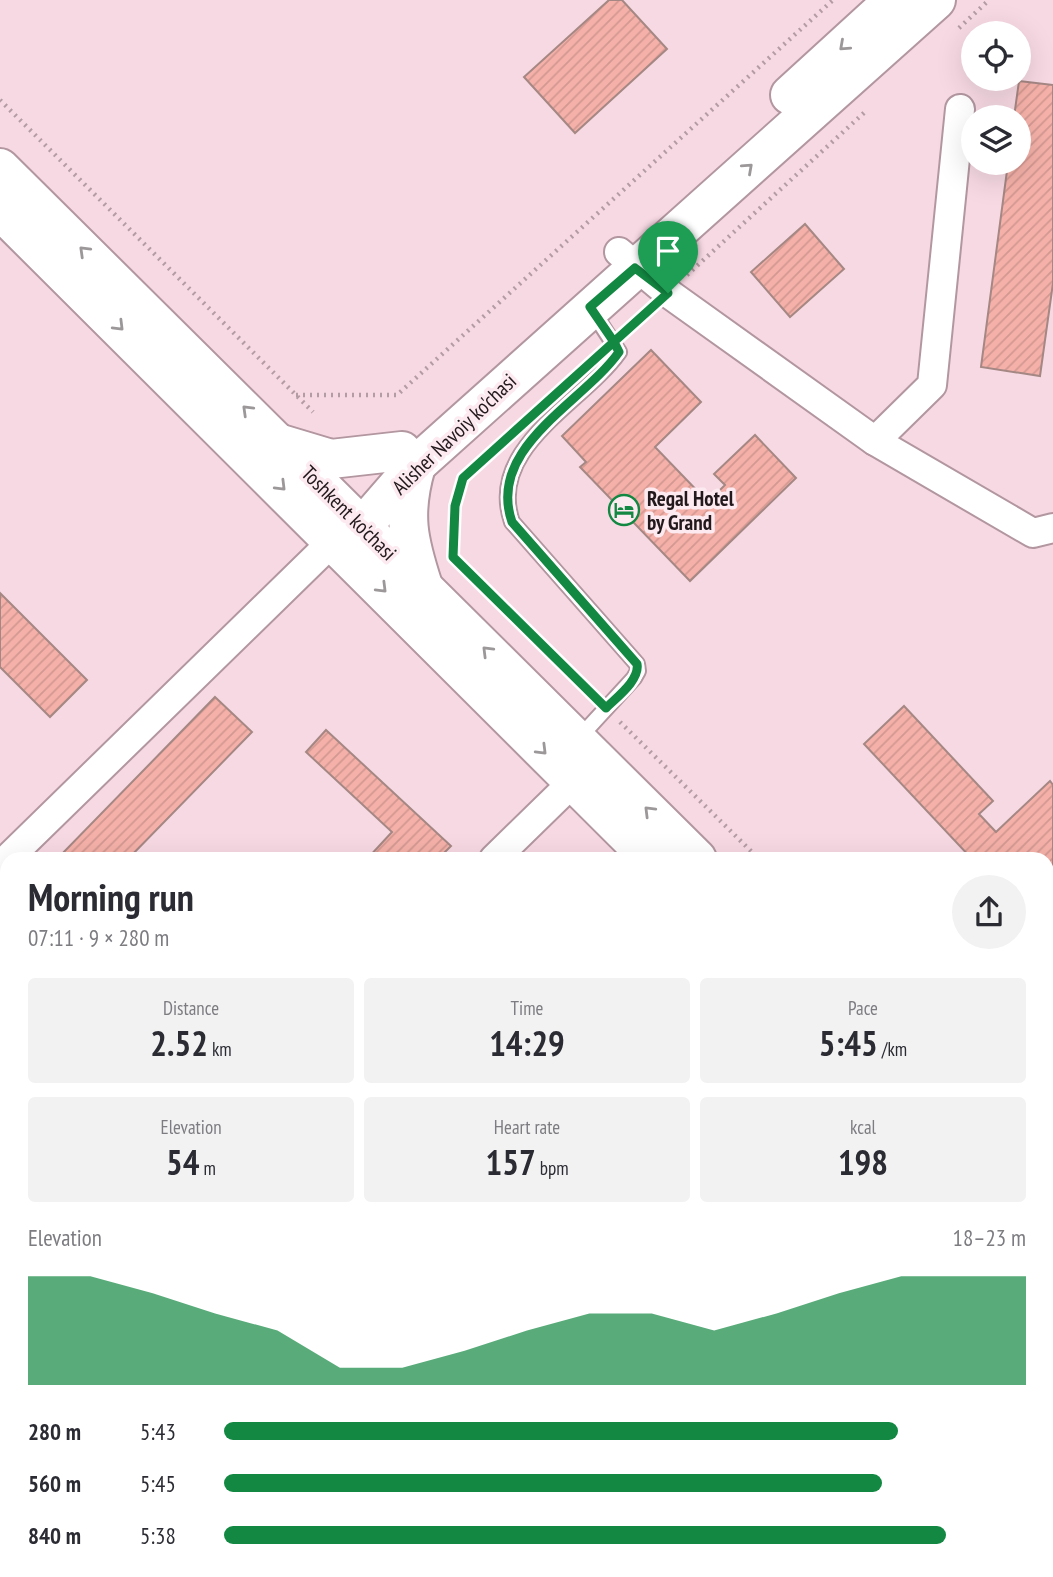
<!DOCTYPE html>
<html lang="en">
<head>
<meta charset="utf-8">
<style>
  :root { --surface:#fff; --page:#f2f2f3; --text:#2b2b33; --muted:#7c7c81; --accent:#138842 }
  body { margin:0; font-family:"PT Sans Narrow",sans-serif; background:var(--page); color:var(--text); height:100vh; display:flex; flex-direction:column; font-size:26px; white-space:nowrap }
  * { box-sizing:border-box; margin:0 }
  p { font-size:23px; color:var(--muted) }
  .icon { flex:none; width:38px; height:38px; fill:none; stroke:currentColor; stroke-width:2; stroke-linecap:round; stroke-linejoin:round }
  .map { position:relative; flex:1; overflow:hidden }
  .panel { position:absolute; left:0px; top:852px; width:1054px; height:726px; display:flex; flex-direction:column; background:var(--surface); border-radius:21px 21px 0 0; box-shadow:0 7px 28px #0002 }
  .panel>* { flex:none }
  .buttons { position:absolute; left:961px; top:21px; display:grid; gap:14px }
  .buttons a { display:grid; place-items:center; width:70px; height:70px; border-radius:50%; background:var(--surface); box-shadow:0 7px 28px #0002; font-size:35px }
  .pin { position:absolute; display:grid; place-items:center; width:60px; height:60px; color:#fff; margin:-72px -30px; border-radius:50% 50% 50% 0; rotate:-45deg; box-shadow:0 0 7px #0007 }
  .pin .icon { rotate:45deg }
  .round { display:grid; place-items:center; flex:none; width:74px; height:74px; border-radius:37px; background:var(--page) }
  .summary { display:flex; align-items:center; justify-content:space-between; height:119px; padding:0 28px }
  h1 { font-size:38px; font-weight:700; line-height:52px }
  .stats { display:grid; grid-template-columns:repeat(3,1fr); gap:10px; height:119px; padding:7px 28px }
  .stats div { display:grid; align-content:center; border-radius:7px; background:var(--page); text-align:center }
  .stats b { font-size:35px; font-weight:700 }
  .stats small { font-size:19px; font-weight:400 }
  .stats p { font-size:19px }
  .chart { height:196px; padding:14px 28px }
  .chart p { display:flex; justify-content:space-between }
  .chart svg { width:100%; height:126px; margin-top:7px; fill:var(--accent); opacity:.7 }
  ul { padding:0 28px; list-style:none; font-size:23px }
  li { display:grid; grid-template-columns:112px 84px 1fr; align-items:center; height:52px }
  li i { height:18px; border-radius:9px; background:var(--accent) }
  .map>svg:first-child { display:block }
  .building { fill:url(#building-hatch); stroke:#a58784; stroke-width:2 }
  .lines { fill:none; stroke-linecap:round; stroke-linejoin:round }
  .lane-casing { stroke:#b296a0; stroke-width:18 }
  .street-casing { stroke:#b296a0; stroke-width:32 }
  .secondary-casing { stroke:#b296a0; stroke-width:42 }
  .highway-casing { stroke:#b296a0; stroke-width:42 }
  .path { stroke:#b49ca4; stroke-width:4.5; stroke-dasharray:2 5; stroke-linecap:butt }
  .lane { stroke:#fff; stroke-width:14 }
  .street { stroke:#fff; stroke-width:28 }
  .secondary { stroke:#fff; stroke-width:38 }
  .highway { stroke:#fff; stroke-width:38 }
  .oneway { stroke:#9c9899 }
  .route-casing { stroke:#fff; stroke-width:14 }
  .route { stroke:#138842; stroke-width:9 }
  .labels { text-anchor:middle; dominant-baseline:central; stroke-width:7; stroke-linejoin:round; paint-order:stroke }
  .street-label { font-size:21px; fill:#23191c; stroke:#fceaf0 }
  .poi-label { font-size:21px; font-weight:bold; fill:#23191c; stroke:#fceaf0; text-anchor:start }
</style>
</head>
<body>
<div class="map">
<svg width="1053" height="1577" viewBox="0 0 1053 1577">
  <defs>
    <pattern id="building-hatch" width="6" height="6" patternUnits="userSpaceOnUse" patternTransform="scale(1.75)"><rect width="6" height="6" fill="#f5b1a9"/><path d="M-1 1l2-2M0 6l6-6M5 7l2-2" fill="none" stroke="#d29891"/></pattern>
  </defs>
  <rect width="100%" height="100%" fill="#f7d9e3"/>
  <g class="building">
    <polygon points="609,0 622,0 667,49 575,133 524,77"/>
    <polygon points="1019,81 1053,85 1053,283 1040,376 981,367 1008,163 1018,163 1018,117 1014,117"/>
    <polygon points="805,224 844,269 790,317 751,272"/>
    <polygon points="651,350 701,402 655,447 708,502 725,485 714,474 755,435 796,478 690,581 580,467 586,462 562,436"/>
    <polygon points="0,593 87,680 50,717 0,667"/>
    <polygon points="215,697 252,732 128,859 57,859"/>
    <polygon points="904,706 993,801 979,814 996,832 1050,781 1053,785 1053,894 1046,900 1046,859 972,859 864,744"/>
    <polygon points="326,730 451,846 438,859 367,859 392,832 306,752"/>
    <polygon points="7,1080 7,1103 0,1097 0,1089"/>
    <polygon points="7,1262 7,1287 0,1281 0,1269"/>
    <polygon points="273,1572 328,1572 336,1577 269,1577"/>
    <polygon points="437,1572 493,1572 486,1577 442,1577"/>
    <polygon points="632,1572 660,1572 666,1577 628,1577"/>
  </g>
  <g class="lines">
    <g class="lane-casing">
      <path id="lane" d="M578,739L634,678L638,671L637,664L512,522C486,447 583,403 619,352L591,309"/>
    </g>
    <g class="street-casing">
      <g id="street">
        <polyline points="619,252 668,293 875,441 1033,533 1053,528"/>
        <polyline points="875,441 932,385 960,109"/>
        <polyline points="494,859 574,781"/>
        <polyline points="0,866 334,540"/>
        <polyline points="0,1524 7,1527"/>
        <polyline points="1046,1565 1053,1560"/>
        <polyline points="191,1572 203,1577"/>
        <polyline points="695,1572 701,1577"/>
        <polyline points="162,1577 164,1572"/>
      </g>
    </g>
    <g class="secondary-casing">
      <g id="secondary">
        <polyline points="790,95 894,0"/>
        <polyline points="281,444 331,459 402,451"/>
        <path d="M416,466C402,514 408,540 423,586"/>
        <polyline points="334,540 363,526 416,465 936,0"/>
      </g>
    </g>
    <g class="highway-casing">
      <g id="highway">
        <polyline points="0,168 697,859"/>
        <polyline points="0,210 651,859"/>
        <polyline points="1046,1204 1053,1210"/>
        <polyline points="1046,1256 1053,1262"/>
      </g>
    </g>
    <g class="path">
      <polyline points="959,28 989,0"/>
      <polyline points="0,100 313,412"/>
      <polyline points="687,275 866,111"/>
      <polyline points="628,330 647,312"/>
      <polyline points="296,395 397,395 833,0"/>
      <polyline points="504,441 463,478 455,506 453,557 592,694"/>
      <polyline points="620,722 759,859"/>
      <polyline points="1046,1142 1053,1149"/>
      <polyline points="1046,1301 1053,1308"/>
    </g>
    <use href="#lane" class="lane"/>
    <use href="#street" class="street"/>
    <use href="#secondary" class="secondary"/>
    <use href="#highway" class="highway"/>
  </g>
  <defs><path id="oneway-chevron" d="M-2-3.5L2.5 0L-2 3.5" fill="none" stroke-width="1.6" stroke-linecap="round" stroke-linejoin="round" transform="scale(1.75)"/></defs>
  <g class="oneway">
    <use href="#oneway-chevron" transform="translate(844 46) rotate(138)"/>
    <use href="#oneway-chevron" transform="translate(748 168) rotate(-42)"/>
    <use href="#oneway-chevron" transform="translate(84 251) rotate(-136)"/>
    <use href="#oneway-chevron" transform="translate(119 326) rotate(45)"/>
    <use href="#oneway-chevron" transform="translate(247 410) rotate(-136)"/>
    <use href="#oneway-chevron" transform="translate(281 486) rotate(45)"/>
    <use href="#oneway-chevron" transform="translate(382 588) rotate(45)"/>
    <use href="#oneway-chevron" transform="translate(487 651) rotate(-135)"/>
    <use href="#oneway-chevron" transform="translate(542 750) rotate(45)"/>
    <use href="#oneway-chevron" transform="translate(649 811) rotate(-135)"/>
  </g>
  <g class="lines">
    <g class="route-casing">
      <path id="route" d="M668,293L463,478L455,506L453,557L606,708C617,697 640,680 637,664L512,522C486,447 583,403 619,352L614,342L590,307L635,268L668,293"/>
    </g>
    <use href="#route" class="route"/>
  </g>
  <defs>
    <g id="hotel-ring" transform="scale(1.575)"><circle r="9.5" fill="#fceaf0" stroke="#138842" stroke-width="1.5"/><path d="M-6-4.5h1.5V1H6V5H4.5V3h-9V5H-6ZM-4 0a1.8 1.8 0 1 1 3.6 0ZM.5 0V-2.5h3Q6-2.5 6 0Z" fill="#138842"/></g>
  </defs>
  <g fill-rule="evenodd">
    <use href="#hotel-ring" x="624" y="510"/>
  </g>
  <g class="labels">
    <g class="street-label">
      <text transform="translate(454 434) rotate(-44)">Alisher Navoiy ko'chasi</text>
      <text transform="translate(349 513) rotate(45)">Toshkent ko'chasi</text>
    </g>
    <g class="poi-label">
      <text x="647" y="498">Regal Hotel<tspan x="647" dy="24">by Grand</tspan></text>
    </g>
  </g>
</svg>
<div class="buttons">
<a><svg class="icon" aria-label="locate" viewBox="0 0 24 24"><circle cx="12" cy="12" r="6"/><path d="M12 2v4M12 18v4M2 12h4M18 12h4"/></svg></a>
<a><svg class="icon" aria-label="layers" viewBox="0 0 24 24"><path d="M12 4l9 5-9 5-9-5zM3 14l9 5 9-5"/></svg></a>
</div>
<div class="pin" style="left:668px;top:293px;background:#1e9e55"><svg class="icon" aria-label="arrive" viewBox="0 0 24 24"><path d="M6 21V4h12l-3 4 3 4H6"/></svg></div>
<section class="panel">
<div class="summary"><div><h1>Morning run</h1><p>07:11 · 9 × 280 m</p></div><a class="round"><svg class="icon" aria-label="share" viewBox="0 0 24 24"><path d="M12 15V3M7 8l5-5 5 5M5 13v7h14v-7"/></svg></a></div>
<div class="stats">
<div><p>Distance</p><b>2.52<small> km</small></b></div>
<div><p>Time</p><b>14:29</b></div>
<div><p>Pace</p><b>5:45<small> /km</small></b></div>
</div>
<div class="stats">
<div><p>Elevation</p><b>54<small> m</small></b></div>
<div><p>Heart rate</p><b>157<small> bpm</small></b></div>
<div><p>kcal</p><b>198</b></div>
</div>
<div class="chart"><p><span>Elevation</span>18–23 m</p>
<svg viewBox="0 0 160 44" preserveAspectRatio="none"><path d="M0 44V6L10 6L20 12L30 19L40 25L50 38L60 38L70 32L80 25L90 19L100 19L110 25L120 19L130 12L140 6L150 6L160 6V44z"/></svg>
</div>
<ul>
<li><b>280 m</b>5:43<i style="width:84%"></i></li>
<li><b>560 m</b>5:45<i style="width:82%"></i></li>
<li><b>840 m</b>5:38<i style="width:90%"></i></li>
</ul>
</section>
</div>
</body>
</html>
